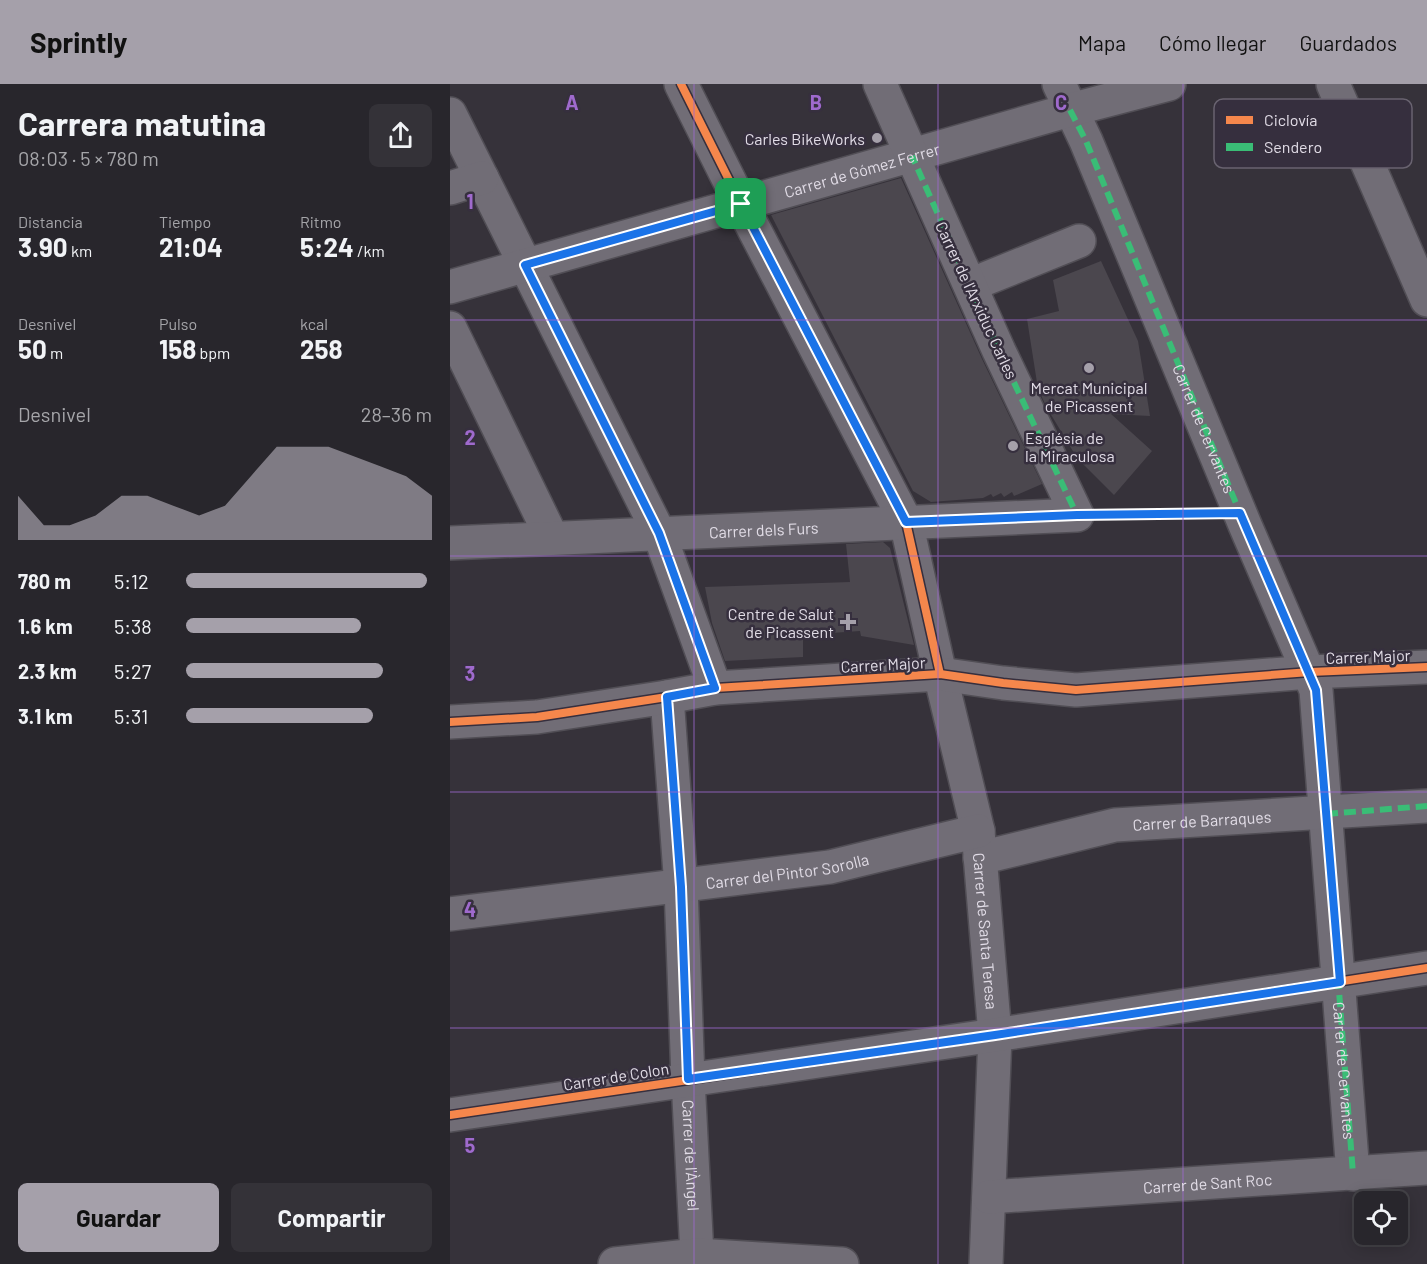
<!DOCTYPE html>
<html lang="es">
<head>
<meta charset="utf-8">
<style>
  :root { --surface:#28262c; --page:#343238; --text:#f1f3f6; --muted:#a5a5a9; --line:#444348; --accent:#a5a0aa }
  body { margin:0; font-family:Barlow,sans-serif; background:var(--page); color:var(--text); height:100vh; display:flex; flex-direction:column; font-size:22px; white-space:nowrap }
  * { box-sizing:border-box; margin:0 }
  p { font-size:20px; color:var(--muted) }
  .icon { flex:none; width:33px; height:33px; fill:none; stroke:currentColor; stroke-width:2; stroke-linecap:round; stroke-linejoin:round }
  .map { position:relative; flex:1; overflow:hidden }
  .drawer { display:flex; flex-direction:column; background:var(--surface); width:450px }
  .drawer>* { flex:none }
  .fabs { position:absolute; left:904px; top:1107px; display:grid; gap:12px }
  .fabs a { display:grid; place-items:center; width:54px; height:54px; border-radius:9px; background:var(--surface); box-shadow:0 3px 15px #0003,0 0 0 2px var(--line); font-size:30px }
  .pin { position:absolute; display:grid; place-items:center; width:51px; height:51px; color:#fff; margin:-26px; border-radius:12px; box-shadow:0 3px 9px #0006 }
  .round { display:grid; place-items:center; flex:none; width:63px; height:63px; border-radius:9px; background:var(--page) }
  .summary { display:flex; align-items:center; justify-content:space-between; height:102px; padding:0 18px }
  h1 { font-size:33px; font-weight:700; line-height:45px }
  .stats { display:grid; grid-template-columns:repeat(3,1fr); gap:9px; height:102px; padding:6px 18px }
  .stats div { display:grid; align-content:center }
  .stats b { font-size:26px; font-weight:700 }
  .stats small { font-size:16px; font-weight:400 }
  .stats p { font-size:16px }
  .chart { height:168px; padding:12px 18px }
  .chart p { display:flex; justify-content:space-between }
  .chart svg { width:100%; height:108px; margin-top:6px; fill:var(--accent); opacity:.7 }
  .primary-button { display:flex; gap:12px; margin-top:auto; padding:12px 18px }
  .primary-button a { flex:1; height:69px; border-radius:9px; background:var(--accent); color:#111; font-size:24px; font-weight:700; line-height:69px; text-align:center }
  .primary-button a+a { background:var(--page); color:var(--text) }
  ul { padding:0 18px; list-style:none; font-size:20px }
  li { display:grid; grid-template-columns:96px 72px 1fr; align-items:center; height:45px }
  li i { height:15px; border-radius:8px; background:var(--accent) }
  header { display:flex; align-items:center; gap:36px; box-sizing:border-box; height:84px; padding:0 30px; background:var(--accent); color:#111 }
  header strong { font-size:28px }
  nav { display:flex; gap:33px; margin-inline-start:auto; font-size:21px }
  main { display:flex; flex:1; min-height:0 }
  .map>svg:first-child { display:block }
  .building { fill:#4b474e }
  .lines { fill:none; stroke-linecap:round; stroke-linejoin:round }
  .minor-casing { stroke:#514e55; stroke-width:36 }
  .path { stroke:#6f6b73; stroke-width:4; stroke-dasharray:3 4.5; stroke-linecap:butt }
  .minor { stroke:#716d76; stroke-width:33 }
  .quiet { stroke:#3abd76; stroke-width:6; stroke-dasharray:12 6; stroke-linecap:butt }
  .cycleway-casing { stroke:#362f3e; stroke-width:11 }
  .cycleway { stroke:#f5874c; stroke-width:8 }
  .route-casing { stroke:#fff; stroke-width:12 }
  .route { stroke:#1a73e8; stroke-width:8 }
  .grid { fill:none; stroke:#9f6acd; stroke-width:1.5; stroke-opacity:0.55 }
  .poi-dot { fill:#a5a0aa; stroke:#362f3e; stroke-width:2 }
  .labels { text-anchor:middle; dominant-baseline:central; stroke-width:5; stroke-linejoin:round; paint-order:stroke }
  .poi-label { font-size:16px; fill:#e1dce6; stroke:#362f3e; text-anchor:end }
  .street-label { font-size:16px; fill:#e1dce6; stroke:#362f3e }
  .key { fill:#362f3e; stroke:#696370; stroke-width:1.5 }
  .key-label { font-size:16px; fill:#e1dce6 }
  .grid-label { font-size:20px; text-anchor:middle; font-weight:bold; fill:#9f6acd; stroke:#362f3e; stroke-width:5; stroke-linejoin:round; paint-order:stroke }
</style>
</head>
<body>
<header>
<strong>Sprintly</strong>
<nav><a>Mapa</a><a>Cómo llegar</a><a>Guardados</a></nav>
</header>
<main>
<section class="drawer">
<div class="summary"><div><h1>Carrera matutina</h1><p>08:03 · 5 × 780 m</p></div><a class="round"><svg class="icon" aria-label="share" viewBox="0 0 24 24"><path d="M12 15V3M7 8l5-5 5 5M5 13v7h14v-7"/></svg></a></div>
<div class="stats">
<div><p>Distancia</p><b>3.90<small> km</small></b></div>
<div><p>Tiempo</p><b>21:04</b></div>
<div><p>Ritmo</p><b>5:24<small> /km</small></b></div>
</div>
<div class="stats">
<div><p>Desnivel</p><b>50<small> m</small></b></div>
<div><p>Pulso</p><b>158<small> bpm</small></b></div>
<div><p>kcal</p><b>258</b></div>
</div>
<div class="chart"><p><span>Desnivel</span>28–36 m</p>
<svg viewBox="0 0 160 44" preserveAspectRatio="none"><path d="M0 44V26L10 38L20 38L30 34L40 26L50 26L60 30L70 34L80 30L90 18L100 6L110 6L120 6L130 10L140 14L150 18L160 26V44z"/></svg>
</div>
<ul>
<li><b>780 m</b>5:12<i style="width:98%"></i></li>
<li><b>1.6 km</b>5:38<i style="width:71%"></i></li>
<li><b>2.3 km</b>5:27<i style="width:80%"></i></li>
<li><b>3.1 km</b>5:31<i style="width:76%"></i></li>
</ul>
<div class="primary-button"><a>Guardar</a><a>Compartir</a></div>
</section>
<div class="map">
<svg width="977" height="1180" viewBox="0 0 977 1180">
  <rect width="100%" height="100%" fill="#36323a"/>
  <g class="building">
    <polygon points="451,94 532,275 592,400 564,412 562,408 554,413 551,409 543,413 541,410 533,414 481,418 463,407 321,131"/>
    <polygon points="651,177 688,257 700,332 661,330 702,367 664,411 627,374 597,324 588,305 577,235 609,227 603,196"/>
    <polygon points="433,458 440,464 464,561 411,552 410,547 353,551 353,573 275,577 262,539 255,503 400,498 396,460"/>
  </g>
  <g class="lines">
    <g class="minor-casing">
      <g id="minor">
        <path id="s1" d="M231,0L291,120L456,438L490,590L528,747L545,951L536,1180"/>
        <path id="s2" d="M609,0L636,57L795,441L866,606L903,1090"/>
        <polyline points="883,0 977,216"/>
        <polyline points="0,30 209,449 265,604"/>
        <polyline points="0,104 32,94"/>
        <polyline points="520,201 629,157"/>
        <path id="s3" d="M0,203L620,26L719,0"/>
        <polyline points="0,244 102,454"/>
        <path id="s4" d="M0,459L627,431L549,267L430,0"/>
        <path id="s5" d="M217,613L231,803L238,995L247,1171"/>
        <polyline points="0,638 87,633 217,613 265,604 490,590 553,599 626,606 860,588 977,583"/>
        <path id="s6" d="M530,774L665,741L977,722"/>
        <path id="s7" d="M0,830L380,783L528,747"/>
        <polyline points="0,1031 545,951 977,884"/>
        <path id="s8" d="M539,1113L977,1084"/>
        <polyline points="165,1180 247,1171 392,1180"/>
      </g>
    </g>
    <polyline class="path" points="655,431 758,429"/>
    <use href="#minor" class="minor"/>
    <g class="quiet">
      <polyline points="620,26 636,57 795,441 866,606 903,1090"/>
      <polyline points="456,438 627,431 549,267 462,72"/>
      <polyline points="876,730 977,722"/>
    </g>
    <g class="cycleway-casing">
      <g id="cycleway">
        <polyline points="231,0 291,120 456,438 490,590"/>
        <polyline points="0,638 87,633 217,613 265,604 490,590 553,599 626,606 860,588 977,583"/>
        <polyline points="0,1031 545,951 977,884"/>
      </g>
    </g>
    <use href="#cycleway" class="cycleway"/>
  </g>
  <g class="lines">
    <g class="route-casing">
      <polygon id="route" points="291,120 456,438 627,431 790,429 866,606 890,898 545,951 238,995 231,803 217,613 265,604 209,449 75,181"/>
    </g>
    <use href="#route" class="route"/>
  </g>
  <path class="grid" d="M244,0V1180M488,0V1180M733,0V1180M0,236H977M0,472H977M0,708H977M0,944H977"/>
  <g class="poi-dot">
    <circle cx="427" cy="54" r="6"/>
    <circle cx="639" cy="284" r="6"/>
    <circle cx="563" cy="362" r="6"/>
    <path d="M395 529h6v6h6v6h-6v6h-6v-6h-6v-6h6z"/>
  </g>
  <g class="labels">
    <g class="poi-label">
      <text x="415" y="54">Carles BikeWorks</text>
      <text x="639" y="303" text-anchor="middle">Mercat Municipal<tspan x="639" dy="18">de Picassent</tspan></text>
      <text x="575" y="353" text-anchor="start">Església de<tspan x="575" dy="18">la Miraculosa</tspan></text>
      <text x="384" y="529">Centre de Salut<tspan x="384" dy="18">de Picassent</tspan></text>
    </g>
    <g class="street-label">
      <text stroke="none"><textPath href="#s3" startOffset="428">Carrer de Gómez Ferrer</textPath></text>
      <text transform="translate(527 216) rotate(65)">Carrer de l'Arxiduc Carles</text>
      <text stroke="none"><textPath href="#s2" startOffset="374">Carrer de Cervantes</textPath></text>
      <text stroke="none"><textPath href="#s4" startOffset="314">Carrer dels Furs</textPath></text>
      <text transform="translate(918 572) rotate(-2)">Carrer Major</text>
      <text transform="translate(433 580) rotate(-3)">Carrer Major</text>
      <text stroke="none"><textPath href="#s6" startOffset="226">Carrer de Barraques</textPath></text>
      <text stroke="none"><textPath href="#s7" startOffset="340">Carrer del Pintor Sorolla</textPath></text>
      <text stroke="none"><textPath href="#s1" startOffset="910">Carrer de Santa Teresa</textPath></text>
      <text stroke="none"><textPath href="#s2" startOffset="1040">Carrer de Cervantes</textPath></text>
      <text transform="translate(166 992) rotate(-9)">Carrer de Colon</text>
      <text stroke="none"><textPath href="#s5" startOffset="459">Carrer de l'Àngel</textPath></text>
      <text stroke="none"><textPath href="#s8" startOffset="219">Carrer de Sant Roc</textPath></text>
    </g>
  </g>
  <rect x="764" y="15" width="198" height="69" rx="9" class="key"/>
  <rect x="776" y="32" width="27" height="8" fill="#f5874c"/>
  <rect x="776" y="59" width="27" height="8" fill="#3abd76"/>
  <g class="key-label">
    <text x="814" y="42">Ciclovía</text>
    <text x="814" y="69">Sendero</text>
  </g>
  <g class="grid-label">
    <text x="122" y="26">A</text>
    <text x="366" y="26">B</text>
    <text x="611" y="26">C</text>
    <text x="20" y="125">1</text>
    <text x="20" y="361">2</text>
    <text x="20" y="597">3</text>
    <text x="20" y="833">4</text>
    <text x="20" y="1069">5</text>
  </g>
</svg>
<div class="fabs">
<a><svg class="icon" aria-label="locate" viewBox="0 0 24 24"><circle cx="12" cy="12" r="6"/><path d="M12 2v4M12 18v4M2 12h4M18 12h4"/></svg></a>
</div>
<div class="pin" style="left:291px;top:120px;background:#1e9e55"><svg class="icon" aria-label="arrive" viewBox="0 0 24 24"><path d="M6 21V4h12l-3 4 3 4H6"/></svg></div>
</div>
</main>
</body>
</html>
